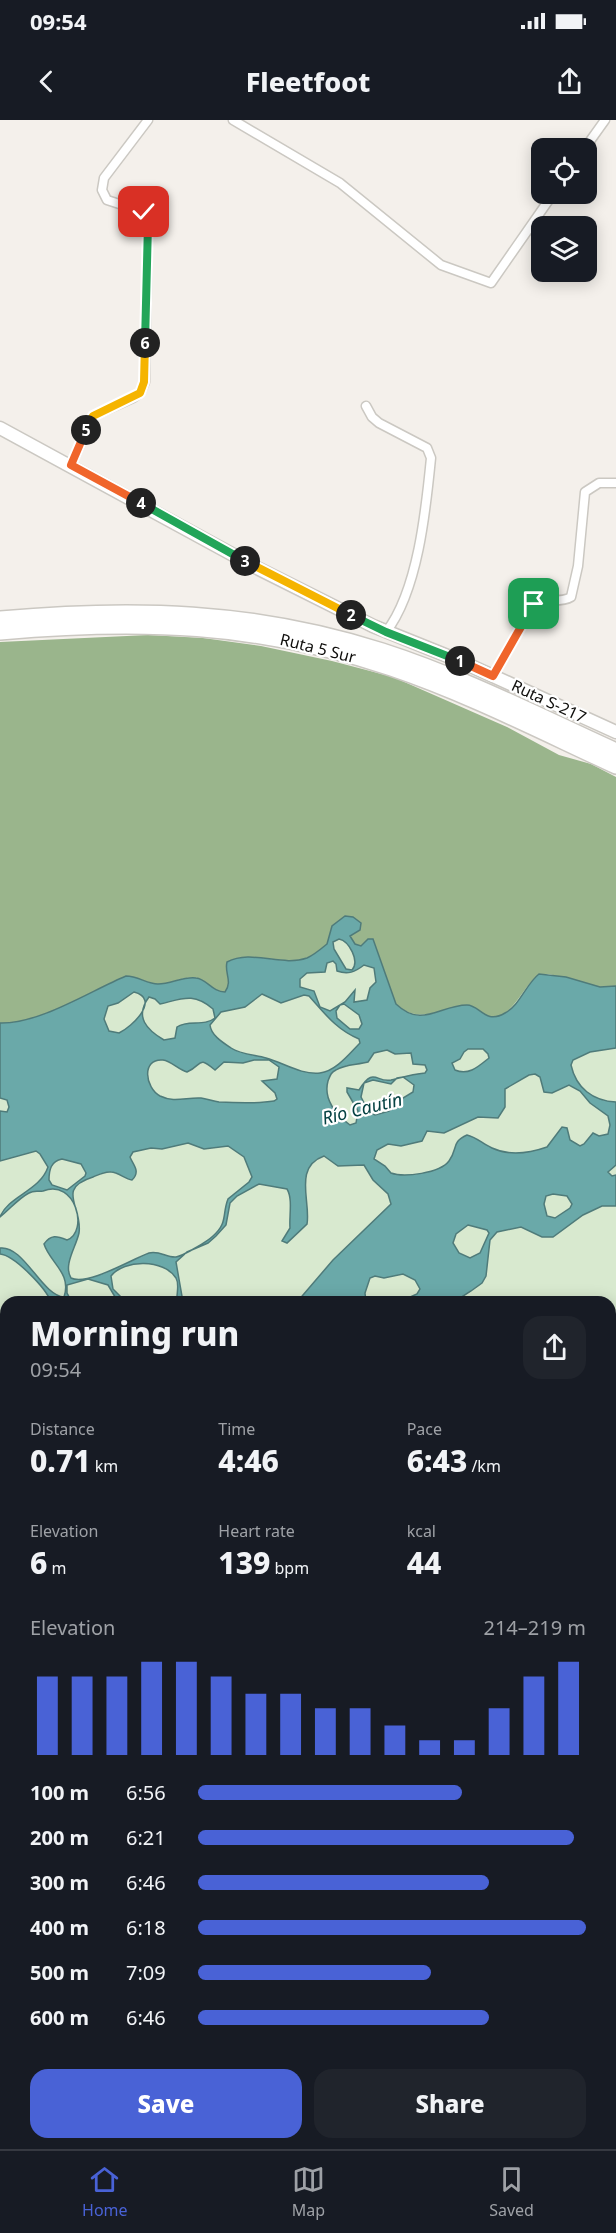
<!DOCTYPE html>
<html lang="en">
<head>
<meta charset="utf-8">
<style>
  :root { --surface:#171b24; --page:#20242c; --text:#f1f3f6; --muted:#9ea1a6; --line:#363941; --accent:#4962d6 }
  body { margin:0; font-family:"Noto Sans",sans-serif; background:var(--page); color:var(--text); height:100vh; display:flex; flex-direction:column; font-size:22px; white-space:nowrap }
  * { box-sizing:border-box; margin:0 }
  p { font-size:20px; color:var(--muted) }
  .icon { flex:none; width:33px; height:33px; fill:none; stroke:currentColor; stroke-width:2; stroke-linecap:round; stroke-linejoin:round }
  .map { position:relative; flex:1; overflow:hidden }
  .panel { position:absolute; left:0px; top:1176px; width:616px; height:854px; display:flex; flex-direction:column; background:var(--surface); border-radius:18px 18px 0 0; box-shadow:0 3px 15px #0003 }
  .panel>* { flex:none }
  .fabs { position:absolute; left:531px; top:18px; display:grid; gap:12px }
  .fabs a { display:grid; place-items:center; width:66px; height:66px; border-radius:12px; background:var(--surface); box-shadow:0 3px 15px #0003; font-size:30px }
  .pin { position:absolute; display:grid; place-items:center; width:51px; height:51px; color:#fff; margin:-26px; border-radius:12px; box-shadow:0 3px 9px #0006 }
  .km { position:absolute; width:30px; height:30px; margin:-15px; border-radius:50%; background:#222; color:#fff; font-size:16px; line-height:30px; text-align:center }
  .round { display:grid; place-items:center; flex:none; width:63px; height:63px; border-radius:18px; background:var(--page) }
  .head { display:flex; align-items:center; justify-content:space-between; height:102px; padding:0 30px }
  h1 { font-size:33px; font-weight:800; line-height:45px }
  .metrics { display:grid; grid-template-columns:repeat(3,1fr); gap:9px; height:102px; padding:6px 30px }
  .metrics div { display:grid; align-content:center }
  .metrics b { font-size:30px; font-weight:800 }
  .metrics small { font-size:16px; font-weight:400 }
  .metrics p { font-size:16px }
  .chart { height:168px; padding:12px 30px }
  .chart p { display:flex; justify-content:space-between }
  .chart svg { width:100%; height:108px; margin-top:6px; stroke:var(--accent); stroke-width:6 }
  .action { display:flex; gap:12px; margin-top:auto; padding:12px 30px }
  .action a { flex:1; height:69px; border-radius:18px; background:var(--accent); color:#fff; font-size:24px; font-weight:800; line-height:69px; text-align:center }
  .action a+a { background:var(--page); color:var(--text) }
  ul { padding:0 30px; list-style:none; font-size:20px }
  li { display:grid; grid-template-columns:96px 72px 1fr; align-items:center; height:45px }
  li i { height:15px; border-radius:8px; background:var(--accent) }
  .status { display:flex; justify-content:space-between; align-items:center; height:42px; padding:0 30px; background:var(--surface); direction:ltr }
  .status svg { height:16px; fill:currentColor }
  header { display:flex; justify-content:space-between; align-items:center; height:78px; padding:0 30px; background:var(--surface); font-size:27px; font-weight:800 }
  .tab-bar { display:flex; justify-content:space-around; align-items:center; height:84px; border-top:2px solid var(--line); background:var(--surface); font-size:16px; color:var(--muted) }
  .tab-bar a { display:grid; justify-items:center; gap:3px }
  .tab-bar .on { color:var(--accent) }
  .map>svg:first-child { display:block }
  .green { fill:#d8e9cf }
  .forest { fill:#9ab58c }
  .water { fill:#6aa9a9; stroke:#4f7b7a; stroke-width:1.5; fill-rule:evenodd }
  .lines { fill:none; stroke-linecap:round; stroke-linejoin:round }
  .stream { stroke:#4f7b7a; stroke-width:2 }
  .minor-casing { stroke:#cbc8c2; stroke-width:11 }
  .tertiary-casing { stroke:#cbc8c2; stroke-width:14 }
  .secondary-casing { stroke:#cbc8c2; stroke-width:15 }
  .primary-casing { stroke:#cbc8c2; stroke-width:16 }
  .motorway-casing { stroke:#cbc8c2; stroke-width:18 }
  .minor { stroke:#fff; stroke-width:8 }
  .tertiary { stroke:#fff; stroke-width:10 }
  .secondary { stroke:#fff; stroke-width:12 }
  .primary { stroke:#fff; stroke-width:14 }
  .motorway { stroke:#fff; stroke-width:15 }
  .split-1-casing { stroke:#fff; stroke-width:12 }
  .split-2-casing { stroke:#fff; stroke-width:12 }
  .split-3-casing { stroke:#fff; stroke-width:12 }
  .split-4-casing { stroke:#fff; stroke-width:12 }
  .split-5-casing { stroke:#fff; stroke-width:12 }
  .split-6-casing { stroke:#fff; stroke-width:12 }
  .split-7-casing { stroke:#fff; stroke-width:12 }
  .split-1 { stroke:#f0652b; stroke-width:8 }
  .split-2 { stroke:#22a559; stroke-width:8 }
  .split-3 { stroke:#f5b400; stroke-width:8 }
  .split-4 { stroke:#22a559; stroke-width:8 }
  .split-5 { stroke:#f0652b; stroke-width:8 }
  .split-6 { stroke:#f5b400; stroke-width:8 }
  .split-7 { stroke:#22a559; stroke-width:8 }
  .labels { text-anchor:middle; dominant-baseline:central; stroke-width:4.5; stroke-linejoin:round; paint-order:stroke }
  .street-label { font-size:16px; fill:#100f0d; stroke:#fff }
  .water-label { font-size:18px; font-style:italic; fill:#044142; stroke:#fff }
</style>
</head>
<body>
<div class="status"><b>09:54</b><svg viewBox="0 0 49 12"><path d="M0 12V9h3v3zM5 12V6h3v6zM10 12V3h3v9zM15 12V0h3v12zM26 1h20v11H26zM47 4h2v5h-2z"/></svg></div>
<header><svg class="icon" aria-label="back" viewBox="0 0 24 24"><path d="M15 5l-7 7 7 7"/></svg>Fleetfoot<svg class="icon" aria-label="share" viewBox="0 0 24 24"><path d="M12 15V3M7 8l5-5 5 5M5 13v7h14v-7"/></svg></header>
<div class="map">
<svg width="616" height="2029" viewBox="0 0 616 2029">
  <rect width="100%" height="100%" fill="#f4f0eb"/>
  <polygon class="green" points="0,579 616,698 616,1528 611,1529 610,1182 6,1182 6,1591 0,1590"/>
  <path class="forest" d="M148,515L203,518L261,526L332,541L393,557L507,607L559,635L591,644L616,657V866L600,867L549,854H539C518,870 506,918 473,887C465,888 457,888 449,890C429,894 413,900 396,884L373,819H368L361,826L355,824L350,816L360,810L361,803L345,796L332,806L327,824C321,829 314,835 307,838C281,847 252,829 227,842C224,853 233,861 225,872C213,872 210,863 200,859C187,854 172,864 158,864C147,864 138,856 126,856C90,871 40,904 0,903V522Z"/>
  <path class="water" d="M345,796L353,797L361,803L360,810L350,816L355,824L361,826L368,819H373L396,884C422,909 440,885 467,885C480,885 485,905 505,893C520,885 526,864 539,854L566,857L600,867L616,866V928L590,932L573,940L571,945C576,968 593,981 616,982V1045L608,1052L612,1056L616,1055V1086H602L583,1095L553,1117H542L521,1107L497,1112L490,1120L486,1156L482,1163L471,1171L454,1182H399L417,1174L420,1169L415,1160L403,1154L384,1158L375,1156L370,1158L365,1173L366,1182H297L333,1140L391,1084L388,1074L373,1060L364,1045L338,1046L324,1036C293,1047 311,1082 307,1104L287,1123L282,1121L290,1108C289,1096 293,1079 287,1069L259,1064L237,1076L230,1083L226,1105L216,1116L208,1123L187,1132L176,1142L183,1182H177C176,1174 180,1165 176,1158C164,1139 124,1139 111,1156L113,1169L126,1182H118L108,1165L88,1159L67,1165V1173L72,1182H51C46,1168 14,1135 0,1134V1128C24,1125 42,1176 64,1177C72,1153 50,1143 44,1124C51,1114 57,1116 67,1120C89,1112 76,1058 43,1071C38,1072 34,1070 29,1073C19,1078 10,1089 0,1097C8,1076 40,1071 48,1047L40,1034L36,1031L0,1041V991L7,992L9,987L7,980L0,978V903C40,904 90,871 126,856C138,856 147,864 158,864C171,864 184,856 196,858C207,859 212,872 225,872C233,861 224,853 227,842C252,829 281,847 307,838C314,835 321,829 327,824L332,806ZM339,819C349,821 360,841 352,850L346,849L334,829L333,822ZM333,841L336,844L337,851C348,855 355,852 364,845L374,848L376,862L370,868L367,880L354,882L355,870L345,882L330,891L320,887L314,871L300,867V859L307,853L325,852L327,843ZM134,872C161,879 132,907 119,913L109,911L104,899L108,886L118,883ZM262,874L281,883L304,875L309,876C325,894 337,910 359,919L360,923C349,934 336,951 320,953C301,955 284,943 266,938C255,935 240,934 231,928C222,922 211,915 210,905L221,892L245,887ZM149,877L155,879L160,884C182,879 193,872 213,889L215,898C204,907 188,899 177,907L175,918L164,920C147,910 134,897 149,877ZM344,884L359,895L362,904L359,909H350L337,898L336,891L340,885ZM468,929H483L488,934L489,938C479,946 469,956 455,950L452,943L460,939L464,932ZM387,930L395,934L411,933L413,944L425,945L427,950L425,953C413,954 403,957 391,960C376,963 374,946 359,970L347,968V972L358,991L356,1003L350,1005C336,995 323,979 328,961C330,956 331,952 336,950C345,944 357,945 368,942L374,933ZM254,940H269L279,947L277,959L262,961L275,973L277,979L274,981C256,984 237,983 219,982C213,981 207,979 201,978C187,977 174,983 160,976C145,968 141,938 163,940C171,941 179,950 187,952C203,945 197,935 215,950L224,942L243,943ZM535,954L540,957L544,972L552,973L569,965L580,971L590,983L608,996L610,1005L608,1014L599,1016L593,1013L584,1024L580,1026L570,1020L567,1008L562,1007L547,1027C530,1033 509,1036 492,1028C483,1024 476,1017 467,1015C451,1022 458,1029 449,1041C440,1053 404,1058 391,1053L385,1046L374,1039L377,1030L388,1024L401,1026L422,1021L427,1011L444,1013L478,997L498,998L505,987V969L529,955ZM403,957L414,965L413,972L398,981L389,991L375,995L369,992L361,977L364,963L373,960L391,964L397,958ZM188,1023L204,1029L228,1026L244,1037L252,1057L249,1062L228,1079C222,1094 228,1103 213,1116C208,1121 183,1136 176,1137C167,1138 159,1130 149,1133C132,1139 88,1166 71,1158C63,1145 76,1127 79,1113C83,1086 55,1069 93,1057C98,1055 105,1051 111,1052C118,1052 125,1059 132,1060C141,1051 133,1045 130,1037L133,1032L151,1028L162,1029ZM62,1039L81,1044L86,1053L85,1056L67,1070L52,1065L49,1060C49,1050 51,1041 62,1039ZM553,1074L567,1076L572,1084L570,1088L555,1098L547,1096L544,1084L546,1076ZM468,1105L487,1110L489,1113L480,1133L470,1138L459,1133L453,1123L456,1114Z"/>
  <g class="lines">
    <g class="stream">
      <polyline points="0,1481 6,1481"/>
      <polyline points="610,1496 616,1495"/>
    </g>
    <g class="minor-casing">
      <g id="minor">
        <polyline points="233,0 340,63 441,145 491,163 553,74"/>
        <polyline points="585,28 605,0"/>
        <path d="M366,286L372,297L379,303L427,328L431,338C426,389 418,471 386,512"/>
        <polyline points="71,345 93,296 133,278 140,273 145,262 148,104 144,92 107,80 102,70 104,58 148,0"/>
        <path d="M493,556L534,484C546,477 560,484 571,477L578,446L585,372L599,363H616"/>
        <polyline points="0,1593 6,1594"/>
        <polyline points="610,1605 616,1596"/>
        <polyline points="610,1728 616,1729"/>
        <polyline points="610,1951 616,1952"/>
        <polyline points="255,2024 257,2029"/>
        <polyline points="602,2024 616,2028"/>
        <polyline points="325,2029 326,2024"/>
        <polyline points="377,2029 377,2024"/>
        <polyline points="433,2029 434,2024"/>
        <polyline points="489,2029 489,2024"/>
      </g>
    </g>
    <g class="tertiary-casing">
      <polyline id="tertiary" points="0,1681 6,1681"/>
    </g>
    <g class="secondary-casing">
      <polyline id="secondary" points="0,308 259,449 373,506 460,541 616,612"/>
    </g>
    <g class="primary-casing">
      <g id="primary">
        <polyline points="0,1792 6,1792"/>
        <polyline points="0,1828 6,1828"/>
        <polyline points="610,1841 616,1842"/>
        <polyline points="610,1877 616,1877"/>
      </g>
    </g>
    <g class="motorway-casing">
      <g id="motorway">
        <path d="M0,499C134,487 253,490 382,531C463,557 539,596 616,631"/>
        <path d="M0,512C139,500 257,503 391,548C468,574 542,612 616,646"/>
      </g>
    </g>
    <use href="#minor" class="minor"/>
    <use href="#tertiary" class="tertiary"/>
    <use href="#secondary" class="secondary"/>
    <use href="#primary" class="primary"/>
    <use href="#motorway" class="motorway"/>
  </g>
  <g class="lines">
    <g class="split-1-casing">
      <polyline id="split-1" points="460,541 493,556 534,484"/>
    </g>
    <g class="split-2-casing">
      <polyline id="split-2" points="351,495 386,512 460,541"/>
    </g>
    <g class="split-3-casing">
      <polyline id="split-3" points="245,441 351,495"/>
    </g>
    <g class="split-4-casing">
      <polyline id="split-4" points="141,383 245,441"/>
    </g>
    <g class="split-5-casing">
      <polyline id="split-5" points="86,310 71,345 141,383"/>
    </g>
    <g class="split-6-casing">
      <polyline id="split-6" points="86,310 93,296 140,273 144,262 145,223"/>
    </g>
    <g class="split-7-casing">
      <polyline id="split-7" points="144,92 148,104 145,223"/>
    </g>
    <use href="#split-1" class="split-1"/>
    <use href="#split-2" class="split-2"/>
    <use href="#split-3" class="split-3"/>
    <use href="#split-4" class="split-4"/>
    <use href="#split-5" class="split-5"/>
    <use href="#split-6" class="split-6"/>
    <use href="#split-7" class="split-7"/>
  </g>
  <g class="labels">
    <g class="street-label">
      <text transform="translate(318 528) rotate(14)">Ruta 5 Sur</text>
      <text transform="translate(549 581) rotate(25)">Ruta S-217</text>
    </g>
    <g class="water-label">
      <text transform="translate(362 988) rotate(-14)">Río Cautín</text>
    </g>
  </g>
</svg>
<div class="fabs">
<a><svg class="icon" aria-label="locate" viewBox="0 0 24 24"><circle cx="12" cy="12" r="6"/><path d="M12 2v4M12 18v4M2 12h4M18 12h4"/></svg></a>
<a><svg class="icon" aria-label="layers" viewBox="0 0 24 24"><path d="M12 4l9 5-9 5-9-5zM3 14l9 5 9-5"/></svg></a>
</div>
<div class="pin" style="left:534px;top:484px;background:#1e9e55"><svg class="icon" aria-label="arrive" viewBox="0 0 24 24"><path d="M6 21V4h12l-3 4 3 4H6"/></svg></div>
<div class="pin" style="left:144px;top:92px;background:#d93025"><svg class="icon" aria-label="check" viewBox="0 0 24 24"><path d="M5 12l5 5 9-10"/></svg></div>
<b class="km" style="left:460px;top:541px">1</b>
<b class="km" style="left:351px;top:495px">2</b>
<b class="km" style="left:245px;top:441px">3</b>
<b class="km" style="left:141px;top:383px">4</b>
<b class="km" style="left:86px;top:310px">5</b>
<b class="km" style="left:145px;top:223px">6</b>
<section class="panel">
<div class="head"><div><h1>Morning run</h1><p>09:54</p></div><a class="round"><svg class="icon" aria-label="share" viewBox="0 0 24 24"><path d="M12 15V3M7 8l5-5 5 5M5 13v7h14v-7"/></svg></a></div>
<div class="metrics">
<div><p>Distance</p><b>0.71<small> km</small></b></div>
<div><p>Time</p><b>4:46</b></div>
<div><p>Pace</p><b>6:43<small> /km</small></b></div>
</div>
<div class="metrics">
<div><p>Elevation</p><b>6<small> m</small></b></div>
<div><p>Heart rate</p><b>139<small> bpm</small></b></div>
<div><p>kcal</p><b>44</b></div>
</div>
<div class="chart"><p><span>Elevation</span>214–219 m</p>
<svg viewBox="0 0 160 44" preserveAspectRatio="none"><path d="M5 44V12M15 44V12M25 44V12M35 44V6M45 44V6M55 44V12M65 44V19M75 44V19M85 44V25M95 44V25M105 44V32M115 44V38M125 44V38M135 44V25M145 44V12M155 44V6"/></svg>
</div>
<ul>
<li><b>100 m</b>6:56<i style="width:68%"></i></li>
<li><b>200 m</b>6:21<i style="width:97%"></i></li>
<li><b>300 m</b>6:46<i style="width:75%"></i></li>
<li><b>400 m</b>6:18<i style="width:100%"></i></li>
<li><b>500 m</b>7:09<i style="width:60%"></i></li>
<li><b>600 m</b>6:46<i style="width:75%"></i></li>
</ul>
<div class="action"><a>Save</a><a>Share</a></div>
</section>
</div>
<nav class="tab-bar">
<a class="on"><svg class="icon" aria-label="home" viewBox="0 0 24 24"><path d="M3 11l9-7 9 7M6 9v11h12V9"/></svg>Home</a>
<a><svg class="icon" aria-label="map" viewBox="0 0 24 24"><path d="M3 6l6-2 6 2 6-2v14l-6 2-6-2-6 2zM9 4v14M15 6v14"/></svg>Map</a>
<a><svg class="icon" aria-label="saved" viewBox="0 0 24 24"><path d="M7 4h10v16l-5-4-5 4z"/></svg>Saved</a>
</nav>
</body>
</html>
